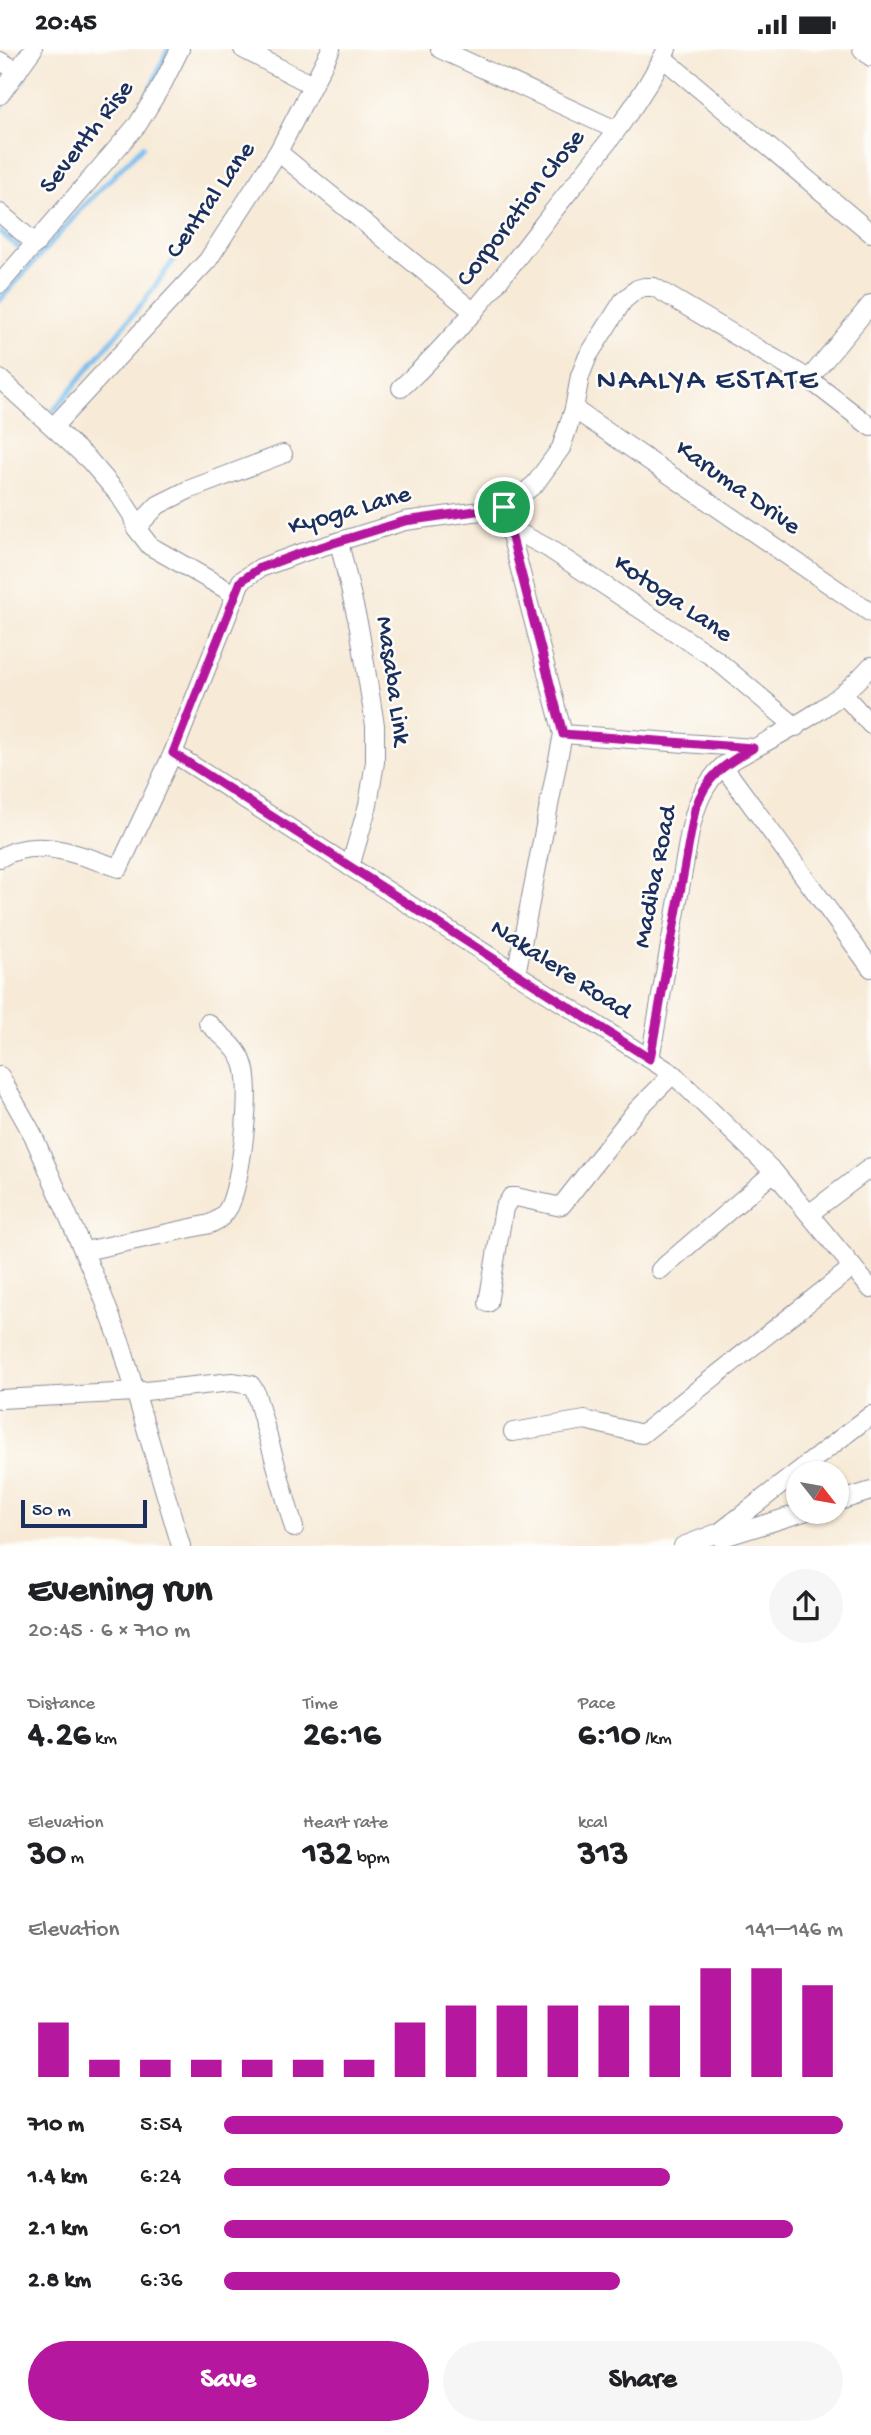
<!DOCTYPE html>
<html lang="en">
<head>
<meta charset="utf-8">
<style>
  :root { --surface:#fff; --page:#f6f6f6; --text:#202124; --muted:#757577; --accent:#b5179e }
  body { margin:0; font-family:"Gochi Hand",sans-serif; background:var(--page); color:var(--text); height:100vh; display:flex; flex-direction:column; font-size:26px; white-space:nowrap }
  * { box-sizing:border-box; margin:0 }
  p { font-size:23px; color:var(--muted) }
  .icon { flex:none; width:38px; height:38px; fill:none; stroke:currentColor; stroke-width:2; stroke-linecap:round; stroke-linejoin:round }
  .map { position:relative; height:1497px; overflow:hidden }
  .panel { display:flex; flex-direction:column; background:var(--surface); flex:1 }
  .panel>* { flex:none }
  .needle { width:46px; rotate:121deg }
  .tools { position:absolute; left:786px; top:1412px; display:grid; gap:14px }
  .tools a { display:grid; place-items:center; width:63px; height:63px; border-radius:50%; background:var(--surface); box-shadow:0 2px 5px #0004; font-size:35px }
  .scale { position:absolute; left:21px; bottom:18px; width:126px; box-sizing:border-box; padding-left:7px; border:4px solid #1b2f5e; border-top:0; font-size:19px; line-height:24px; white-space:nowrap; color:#1b2f5e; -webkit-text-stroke:5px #fdfcf7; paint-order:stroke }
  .pin { position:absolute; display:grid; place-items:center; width:60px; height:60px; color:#fff; margin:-30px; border:4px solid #fff; border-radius:50%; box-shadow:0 2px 7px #0007 }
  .round { display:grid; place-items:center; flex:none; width:74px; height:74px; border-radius:37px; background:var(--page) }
  .head { display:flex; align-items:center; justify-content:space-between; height:119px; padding:0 28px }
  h1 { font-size:38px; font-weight:800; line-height:52px }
  .figures { display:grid; grid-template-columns:repeat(3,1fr); gap:10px; height:119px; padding:7px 28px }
  .figures div { display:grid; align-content:center }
  .figures b { font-size:35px; font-weight:800 }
  .figures small { font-size:19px; font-weight:400 }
  .figures p { font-size:19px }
  .chart { height:196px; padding:14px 28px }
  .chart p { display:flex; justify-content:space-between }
  .chart svg { width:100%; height:126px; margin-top:7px; stroke:var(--accent); stroke-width:6 }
  .primary-button { display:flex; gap:14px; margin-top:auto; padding:14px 28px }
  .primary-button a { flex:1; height:80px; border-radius:42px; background:var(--accent); color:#fff; font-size:28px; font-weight:800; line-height:80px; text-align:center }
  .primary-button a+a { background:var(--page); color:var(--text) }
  ul { padding:0 28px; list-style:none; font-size:23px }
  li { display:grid; grid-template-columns:112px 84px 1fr; align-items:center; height:52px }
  li i { height:18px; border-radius:9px; background:var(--accent) }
  .status { display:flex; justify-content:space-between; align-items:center; height:49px; padding:0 35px; background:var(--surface); direction:ltr }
  .status svg { height:19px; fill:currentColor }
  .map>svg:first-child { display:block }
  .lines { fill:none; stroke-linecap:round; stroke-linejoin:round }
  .stream { stroke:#78beef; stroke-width:5 }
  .street-casing { stroke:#898c9a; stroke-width:20 }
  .street { stroke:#fff; stroke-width:18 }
  .route-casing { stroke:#fff; stroke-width:14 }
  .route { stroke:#b5179e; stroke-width:9 }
  .labels { text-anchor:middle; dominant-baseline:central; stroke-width:5; stroke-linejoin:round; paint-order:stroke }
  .street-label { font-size:26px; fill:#1b2f5e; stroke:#fdfcf7 }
  .quarter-label { font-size:30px; letter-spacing:2px; fill:#1b2f5e; stroke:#fdfcf7 }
</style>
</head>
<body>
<div class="status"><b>20:45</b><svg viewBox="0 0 49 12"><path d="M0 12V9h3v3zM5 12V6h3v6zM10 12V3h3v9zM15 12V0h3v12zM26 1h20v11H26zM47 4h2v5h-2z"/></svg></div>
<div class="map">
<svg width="871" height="1497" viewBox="0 0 871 1497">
  <rect width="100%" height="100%" fill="#fdfcf7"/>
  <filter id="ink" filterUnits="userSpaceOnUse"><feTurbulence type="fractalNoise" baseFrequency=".0143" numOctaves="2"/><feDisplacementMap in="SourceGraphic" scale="14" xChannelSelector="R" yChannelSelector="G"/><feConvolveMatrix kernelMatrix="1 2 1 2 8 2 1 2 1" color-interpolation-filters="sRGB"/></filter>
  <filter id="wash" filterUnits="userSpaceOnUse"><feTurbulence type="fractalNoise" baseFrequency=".00686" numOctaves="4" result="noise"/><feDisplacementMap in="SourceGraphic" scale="28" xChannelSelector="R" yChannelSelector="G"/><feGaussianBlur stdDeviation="1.57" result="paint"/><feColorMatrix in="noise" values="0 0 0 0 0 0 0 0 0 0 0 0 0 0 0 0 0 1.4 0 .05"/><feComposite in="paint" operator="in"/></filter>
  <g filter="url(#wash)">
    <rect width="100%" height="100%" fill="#f7ead7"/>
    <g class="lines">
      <g class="stream">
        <polyline points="150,41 168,0"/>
        <polyline points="0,59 24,30"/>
        <polyline points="0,183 23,202"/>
        <polyline points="0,251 83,158 143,97"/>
        <polyline points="54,361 145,251 193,184"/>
      </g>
    </g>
  </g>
  <g filter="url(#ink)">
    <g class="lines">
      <g class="street-casing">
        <g id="street">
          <polyline points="243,0 312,36"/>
          <polyline points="440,0 616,81"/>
          <polyline points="862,0 871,8"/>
          <polyline points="663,9 871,184"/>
          <polyline points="0,12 18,22"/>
          <polyline points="0,46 33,0"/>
          <polyline points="278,103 474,263"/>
          <polyline points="0,164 36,195"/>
          <polyline points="0,235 138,75 163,34 180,0"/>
          <polyline points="0,330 89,411 119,446 132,466 136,479 150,497 236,546"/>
          <polyline points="809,330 871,255"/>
          <path d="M401,339C458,287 504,226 551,165C593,112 637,61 667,0"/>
          <polyline points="574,360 871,564"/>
          <polyline points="54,377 208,211 278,103 331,0"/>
          <polyline points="504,459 563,685 516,925"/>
          <polyline points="136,479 158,456 188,441 283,405"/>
          <polyline points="510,479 548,499 714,609 796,678"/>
          <polyline points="339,493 359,578 375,676 375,713 368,756 350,818"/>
          <polyline points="843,645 871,676"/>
          <polyline points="563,685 753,699"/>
          <polyline points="173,704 673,1025 774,1123 871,1240"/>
          <polyline points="723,717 871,919"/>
          <path d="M0,809C37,786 81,807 119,819L173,704L241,532L260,519L298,505L405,472L504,459L519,448L535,435L561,399L574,360L580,327L588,307L623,252L637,240L644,238H654L809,330L871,378"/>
          <path d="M650,1010L690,782C696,756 703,736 723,717C775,686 829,665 871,617"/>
          <polyline points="0,1027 33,1086 102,1245 122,1298 181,1497"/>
          <polyline points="809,1165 871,1118"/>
          <path d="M85,1202L210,1175C219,1171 224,1167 229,1158C241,1133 253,1039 243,1014C237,997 220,986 208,974"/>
          <polyline points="660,1221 774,1123"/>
          <polyline points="488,1254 504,1159 511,1148 516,1148 557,1157 562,1156 634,1064 673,1025"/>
          <polyline points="0,1350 136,1343 232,1333 251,1336 255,1342 294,1479"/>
          <polyline points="513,1383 585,1371 642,1385 853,1218"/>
          <polyline points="836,1453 871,1442"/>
          <polyline points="721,1489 804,1463"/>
          <polyline points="683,1497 720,1483 871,1366"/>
        </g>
      </g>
      <use href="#street" class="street"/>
    </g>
  </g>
  <g class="lines" filter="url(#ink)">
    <g class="route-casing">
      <path id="route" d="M504,458L563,685L753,699C724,716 707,726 695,760L650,1010L173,704L241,532L260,519L298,505L405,472Z"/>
    </g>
    <use href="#route" class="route"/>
  </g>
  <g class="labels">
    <g class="street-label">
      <text transform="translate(88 89) rotate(-52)">Seventh Rise</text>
      <text transform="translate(212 152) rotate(-55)">Central Lane</text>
      <text transform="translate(522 160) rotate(-52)">Corporation Close</text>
      <text transform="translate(737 440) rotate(35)">Karuma Drive</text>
      <text transform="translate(350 463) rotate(-16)">Kyoga Lane</text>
      <text transform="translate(672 551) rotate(34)">Kotoga Lane</text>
      <text transform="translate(391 632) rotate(82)">Masaba Link</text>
      <text transform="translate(657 828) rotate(-79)">Madiba Road</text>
      <text transform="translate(560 922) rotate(33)">Nakalere Road</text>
    </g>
    <g class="quarter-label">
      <text x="708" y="333">NAALYA ESTATE</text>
    </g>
  </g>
</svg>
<div class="tools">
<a><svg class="needle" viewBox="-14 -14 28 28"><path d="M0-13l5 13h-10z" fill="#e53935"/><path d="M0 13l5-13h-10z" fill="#757577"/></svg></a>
</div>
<div class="scale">50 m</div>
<div class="pin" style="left:504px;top:458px;background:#1e9e55"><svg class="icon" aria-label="arrive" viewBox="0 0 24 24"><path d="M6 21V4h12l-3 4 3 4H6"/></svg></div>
</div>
<section class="panel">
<div class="head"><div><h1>Evening run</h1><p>20:45 · 6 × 710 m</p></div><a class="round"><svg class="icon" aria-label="share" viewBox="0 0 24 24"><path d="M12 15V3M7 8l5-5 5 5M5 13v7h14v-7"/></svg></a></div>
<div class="figures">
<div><p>Distance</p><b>4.26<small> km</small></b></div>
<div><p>Time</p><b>26:16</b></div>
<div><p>Pace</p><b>6:10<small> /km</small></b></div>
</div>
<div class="figures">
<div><p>Elevation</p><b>30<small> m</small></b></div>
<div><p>Heart rate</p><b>132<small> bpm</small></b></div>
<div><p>kcal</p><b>313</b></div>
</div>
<div class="chart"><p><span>Elevation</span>141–146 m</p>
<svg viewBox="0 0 160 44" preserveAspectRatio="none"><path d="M5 44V25M15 44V38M25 44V38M35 44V38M45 44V38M55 44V38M65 44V38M75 44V25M85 44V19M95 44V19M105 44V19M115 44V19M125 44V19M135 44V6M145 44V6M155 44V12"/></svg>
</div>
<ul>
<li><b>710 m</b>5:54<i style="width:100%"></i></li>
<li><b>1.4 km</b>6:24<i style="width:72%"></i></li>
<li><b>2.1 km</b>6:01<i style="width:92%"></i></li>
<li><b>2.8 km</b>6:36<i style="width:64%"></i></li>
</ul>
<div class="primary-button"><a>Save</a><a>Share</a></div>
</section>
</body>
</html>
